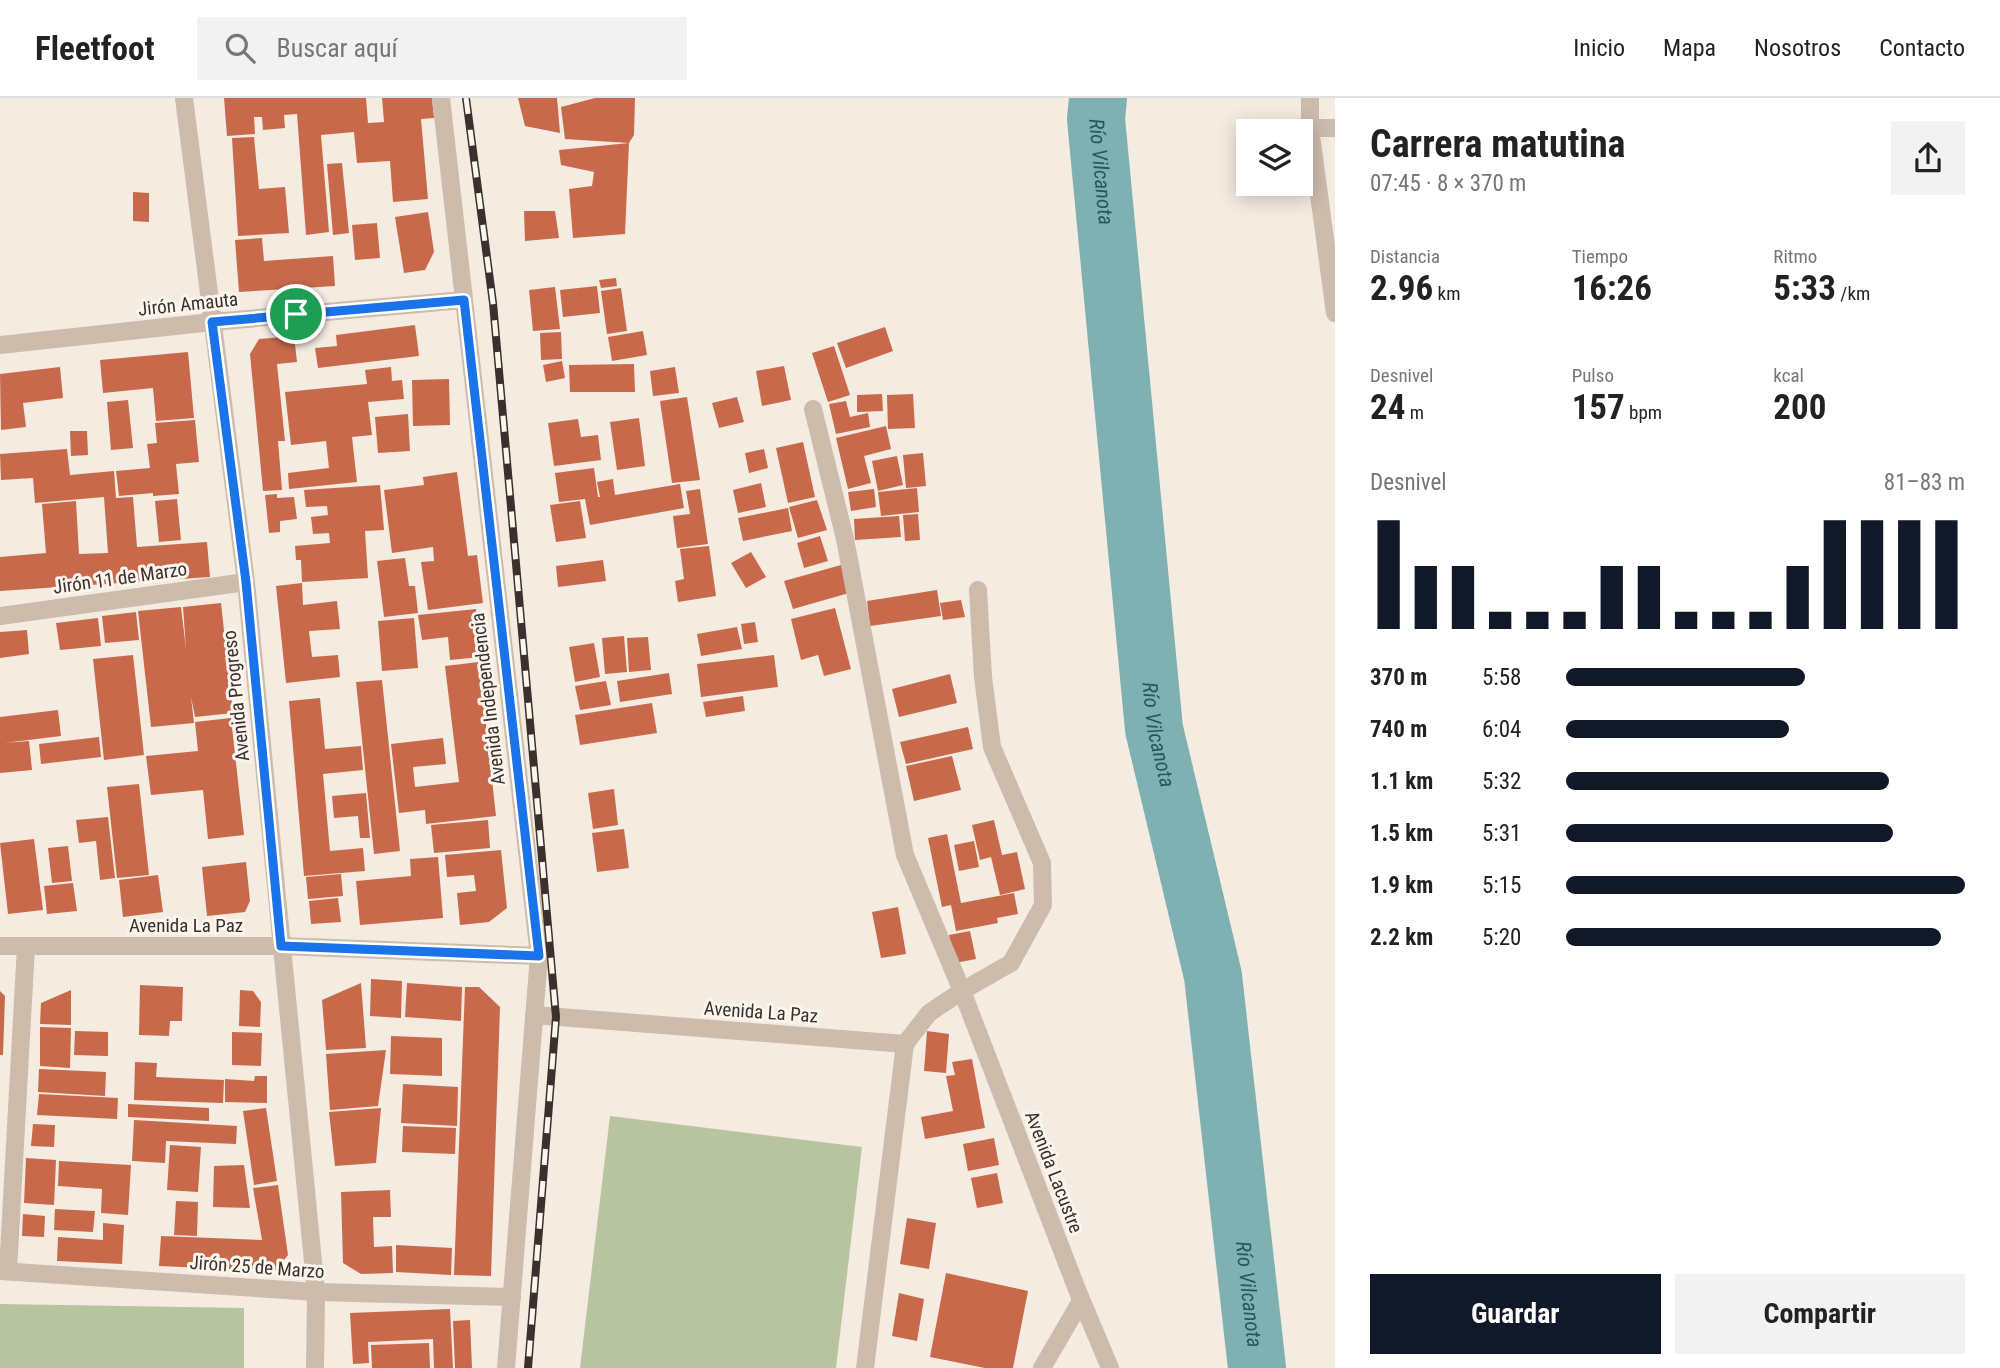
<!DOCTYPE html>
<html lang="es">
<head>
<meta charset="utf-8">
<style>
  :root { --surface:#fff; --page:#f2f2f2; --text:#222; --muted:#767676; --line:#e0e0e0; --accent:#111827 }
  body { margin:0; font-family:"Roboto Condensed",sans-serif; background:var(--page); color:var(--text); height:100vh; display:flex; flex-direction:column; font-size:26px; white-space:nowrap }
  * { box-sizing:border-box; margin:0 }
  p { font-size:23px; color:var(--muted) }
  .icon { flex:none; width:38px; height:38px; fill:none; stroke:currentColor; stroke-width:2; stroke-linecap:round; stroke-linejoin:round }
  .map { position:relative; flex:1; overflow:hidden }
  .sheet { display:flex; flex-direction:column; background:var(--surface); width:665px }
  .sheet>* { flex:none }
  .tools { position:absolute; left:1236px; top:21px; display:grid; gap:14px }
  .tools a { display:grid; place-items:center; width:77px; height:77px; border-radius:0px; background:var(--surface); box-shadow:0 4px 18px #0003; font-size:35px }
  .pin { position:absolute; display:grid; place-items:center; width:60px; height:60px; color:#fff; margin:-30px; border:4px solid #fff; border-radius:50%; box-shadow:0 2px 7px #0007 }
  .round { display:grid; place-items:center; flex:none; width:74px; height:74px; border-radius:0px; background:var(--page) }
  .summary { display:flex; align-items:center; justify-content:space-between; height:119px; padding:0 35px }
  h1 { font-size:38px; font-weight:700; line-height:52px }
  .metrics { display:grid; grid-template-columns:repeat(3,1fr); gap:10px; height:119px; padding:7px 35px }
  .metrics div { display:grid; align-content:center }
  .metrics b { font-size:35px; font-weight:700 }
  .metrics small { font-size:19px; font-weight:400 }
  .metrics p { font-size:19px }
  .chart { height:196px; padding:14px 35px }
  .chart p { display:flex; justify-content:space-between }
  .chart svg { width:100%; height:126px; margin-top:7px; stroke:var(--accent); stroke-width:6 }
  .button { display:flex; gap:14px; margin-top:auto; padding:14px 35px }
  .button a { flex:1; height:80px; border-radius:0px; background:var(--accent); color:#fff; font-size:28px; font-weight:700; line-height:80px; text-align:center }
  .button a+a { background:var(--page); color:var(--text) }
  ul { padding:0 35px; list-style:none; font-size:23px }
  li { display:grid; grid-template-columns:112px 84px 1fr; align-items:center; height:52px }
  li i { height:18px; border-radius:9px; background:var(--accent) }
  header { display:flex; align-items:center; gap:42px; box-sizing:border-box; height:98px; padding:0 35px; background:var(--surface); border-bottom:2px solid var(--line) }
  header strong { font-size:33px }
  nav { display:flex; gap:38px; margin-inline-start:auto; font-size:24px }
  .search { width:490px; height:63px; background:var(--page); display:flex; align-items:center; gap:18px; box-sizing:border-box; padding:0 24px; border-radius:0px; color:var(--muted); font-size:26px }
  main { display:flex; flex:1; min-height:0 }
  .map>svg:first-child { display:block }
  .green { fill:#b8c4a0 }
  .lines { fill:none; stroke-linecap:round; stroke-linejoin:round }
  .river { stroke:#7fb0b2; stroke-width:58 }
  .building { fill:#c8694b }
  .minor { stroke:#cdbbac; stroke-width:18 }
  .rail-casing { stroke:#3b302b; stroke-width:8 }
  .rail { stroke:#fbf5ee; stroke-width:5; stroke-dasharray:16; stroke-linecap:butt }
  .route-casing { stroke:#fff; stroke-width:14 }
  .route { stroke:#1a73e8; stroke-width:9 }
  .labels { text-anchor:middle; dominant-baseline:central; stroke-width:6; stroke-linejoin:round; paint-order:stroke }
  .street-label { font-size:19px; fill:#3b302b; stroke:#fbf5ee }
  .water-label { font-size:21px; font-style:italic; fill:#1f5a5e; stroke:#fbf5ee }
</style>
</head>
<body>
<header>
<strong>Fleetfoot</strong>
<div class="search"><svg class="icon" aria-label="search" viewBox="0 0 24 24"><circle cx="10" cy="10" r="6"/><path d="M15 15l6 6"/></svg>Buscar aquí</div>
<nav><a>Inicio</a><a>Mapa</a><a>Nosotros</a><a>Contacto</a></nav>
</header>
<main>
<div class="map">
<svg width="1335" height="1270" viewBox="0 0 1335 1270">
  <rect width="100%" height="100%" fill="#f4ebe1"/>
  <g class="green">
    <polygon points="610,1018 862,1049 836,1270 580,1270"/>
    <polygon points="0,1206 244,1210 244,1270 0,1270"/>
  </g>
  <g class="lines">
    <path class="river" id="s1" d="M1098,0L1096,21L1154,631L1213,878L1257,1270"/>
  </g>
  <g class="building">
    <polygon points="224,0 366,0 368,25 384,24 382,0 432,0 434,20 421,21 428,101 393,104 390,63 357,65 354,34 321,37 329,134 306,137 297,16 284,17 285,30 263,32 262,19 254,19 255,36 227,38"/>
    <polygon points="518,0 557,0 560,35 525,28"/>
    <polygon points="595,0 635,0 634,37 629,45 565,41 561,9"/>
    <polygon points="254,39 259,91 285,89 289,135 238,138 232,40"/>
    <polygon points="629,45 625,136 573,140 569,91 592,88 594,74 561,67 559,52"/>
    <polygon points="342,65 349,135 333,137 327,66"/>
    <polygon points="133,94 149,95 149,124 133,123"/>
    <polygon points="524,113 555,113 559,140 525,143"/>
    <polygon points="428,114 434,154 425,172 404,175 395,119"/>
    <polygon points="377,125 380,160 355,162 352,127"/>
    <polygon points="262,140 264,163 333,158 335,188 239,194 235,142"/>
    <polygon points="616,180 617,188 601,190 599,182"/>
    <polygon points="597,188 600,215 563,219 560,192"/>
    <polygon points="555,189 560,231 533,233 529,192"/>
    <polygon points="621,190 627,233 607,236 601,193"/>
    <polygon points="415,227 419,258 318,270 315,250 337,248 336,237"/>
    <polygon points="885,229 893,253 846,270 837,245"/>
    <polygon points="643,233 647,257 612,263 608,239"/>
    <polygon points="561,234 562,261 541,262 540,235"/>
    <polygon points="294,238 297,264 277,266 285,343 278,343 282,392 263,393 250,256 259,241"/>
    <polygon points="834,248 850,297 828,304 812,255"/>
    <polygon points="188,254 194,320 156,323 153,290 103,295 100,262"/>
    <polygon points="562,263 565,280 546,284 543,267"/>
    <polygon points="634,266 635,294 570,294 569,267"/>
    <polygon points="784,268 791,302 762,308 756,273"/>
    <polygon points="60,269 63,300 23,305 26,329 1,332 0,276"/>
    <polygon points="391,269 392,283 402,282 404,301 368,304 372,337 352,339 357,384 289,391 288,375 329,370 326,343 291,347 285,294 367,286 365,272"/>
    <polygon points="675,269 679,295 653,298 650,273"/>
    <polygon points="449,281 450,327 413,328 412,282"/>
    <polygon points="882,296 883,313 857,314 857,297"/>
    <polygon points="913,296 915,330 888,331 887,297"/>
    <polygon points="687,299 700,382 672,385 660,303"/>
    <polygon points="737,299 744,324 719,330 712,305"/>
    <polygon points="128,302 133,350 111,352 107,304"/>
    <polygon points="846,303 850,319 868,315 870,329 836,336 829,306"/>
    <polygon points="408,316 410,353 378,355 375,319"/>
    <polygon points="639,320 645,368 617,372 610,324"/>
    <polygon points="578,321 581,339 598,337 601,362 554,368 548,325"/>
    <polygon points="195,322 199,364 176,366 179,396 153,398 153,395 119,398 116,373 150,370 147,346 157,345 155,325"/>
    <polygon points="886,328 891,351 864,358 871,385 848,391 836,340"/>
    <polygon points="70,333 87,333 88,357 71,358"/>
    <polygon points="803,344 815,399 788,405 776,350"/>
    <polygon points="67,351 70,377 114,373 116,400 133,399 137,449 207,444 210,479 0,493 0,459 46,455 42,406 76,403 79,456 108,455 104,399 35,405 33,380 1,382 0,356"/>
    <polygon points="764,351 768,370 749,375 745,355"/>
    <polygon points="923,355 926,388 906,390 903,357"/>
    <polygon points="897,358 903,387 878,393 872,363"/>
    <polygon points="594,370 598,399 600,399 597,384 613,381 615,397 680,386 684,410 590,427 585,401 559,404 555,375"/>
    <polygon points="457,374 468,458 477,457 483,505 428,512 421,464 434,463 433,449 392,455 384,392 424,387 423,379"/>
    <polygon points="761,385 766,409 738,415 733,392"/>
    <polygon points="380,387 384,432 365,433 368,480 302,484 301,462 296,462 295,448 330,445 329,435 313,436 311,419 328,417 327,408 306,409 304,392"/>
    <polygon points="917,390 919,414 881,418 878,394"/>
    <polygon points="700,391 708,446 677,450 673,418 690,416 686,393"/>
    <polygon points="874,391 876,409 851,413 848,394"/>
    <polygon points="277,396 277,400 294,399 297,421 280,423 280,434 269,435 265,397"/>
    <polygon points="177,401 181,442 159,444 155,403"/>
    <polygon points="817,402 827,432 798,440 789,409"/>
    <polygon points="580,403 586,440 556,444 550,407"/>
    <polygon points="788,410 792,433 743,443 738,420"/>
    <polygon points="918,416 920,442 905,443 903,417"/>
    <polygon points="899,418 901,439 855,442 854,421"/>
    <polygon points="820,438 828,463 804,470 797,445"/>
    <polygon points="709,448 716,498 678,504 675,483 684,481 680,451"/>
    <polygon points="751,454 766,479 746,490 731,465"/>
    <polygon points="405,460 409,488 415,488 418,515 384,519 377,463"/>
    <polygon points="603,462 606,483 558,489 556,468"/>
    <polygon points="841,467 849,495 793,511 784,483"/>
    <polygon points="302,485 303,507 337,503 340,531 309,533 312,559 338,557 340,579 286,585 276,488"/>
    <polygon points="937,492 941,518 870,528 867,503"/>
    <polygon points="961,502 965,519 943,522 940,505"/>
    <polygon points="221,505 233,615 195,619 191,599 194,625 151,629 138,513 181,509 186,551 183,509"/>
    <polygon points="835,510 851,571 824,578 818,557 801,562 791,521"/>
    <polygon points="476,511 481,559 450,562 448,539 422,542 418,517"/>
    <polygon points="136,514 139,542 105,545 102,518"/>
    <polygon points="98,520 101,548 60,552 56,525"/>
    <polygon points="414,520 418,570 382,573 378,523"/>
    <polygon points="755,524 758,544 744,546 741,526"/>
    <polygon points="737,529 742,551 701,558 697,536"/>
    <polygon points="27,532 29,556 0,560 0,534"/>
    <polygon points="624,538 627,574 605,576 602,540"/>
    <polygon points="648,539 651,572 629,574 627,540"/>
    <polygon points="594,545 600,579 575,584 569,549"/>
    <polygon points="133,557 144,657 104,662 93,561"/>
    <polygon points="774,557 778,589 701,599 697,566"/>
    <polygon points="479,564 496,718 426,726 425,712 399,715 391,646 443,640 446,666 413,669 415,689 459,684 445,568"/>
    <polygon points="669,575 672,596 620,604 617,583"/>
    <polygon points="950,576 957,605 899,619 892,591"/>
    <polygon points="382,582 400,753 374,756 356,584"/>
    <polygon points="606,583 611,607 580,612 575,588"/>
    <polygon points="743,598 745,613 706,619 703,604"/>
    <polygon points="320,600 325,651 361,648 363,672 323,676 330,753 363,750 365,773 304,778 289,603"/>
    <polygon points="652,605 657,635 580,647 575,617"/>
    <polygon points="58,612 61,638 4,645 29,643 32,672 0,675 0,619"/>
    <polygon points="231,620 244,737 208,741 203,692 151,697 146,658 198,653 195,624"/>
    <polygon points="968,629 973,651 906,666 900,644"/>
    <polygon points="99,639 101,659 41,666 39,646"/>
    <polygon points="952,658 961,692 914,703 906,668"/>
    <polygon points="139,686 149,777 117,780 107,689"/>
    <polygon points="614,691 618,727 593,731 588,695"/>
    <polygon points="366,695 370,740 360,740 358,718 334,720 332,698"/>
    <polygon points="108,719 115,780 100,782 96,743 79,745 76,722"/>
    <polygon points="488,722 490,750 434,755 431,727"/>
    <polygon points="994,722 1002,757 1017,754 1025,791 1000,797 991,759 980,762 972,727"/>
    <polygon points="624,731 629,770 597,774 592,735"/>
    <polygon points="947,736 961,805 1014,795 1018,816 997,820 998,825 956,833 951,807 942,809 928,740"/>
    <polygon points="34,741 43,812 8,816 0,745"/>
    <polygon points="974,743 979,769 959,773 954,747"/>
    <polygon points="68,748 72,783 52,785 48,750"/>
    <polygon points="501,752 507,810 489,824 460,827 457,795 476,793 474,777 447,779 445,757"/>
    <polygon points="438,759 443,820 360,827 356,783 411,778 410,761"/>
    <polygon points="246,764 250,803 245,814 207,818 202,769"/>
    <polygon points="341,776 343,798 308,801 306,779"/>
    <polygon points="158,777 163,814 123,819 119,782"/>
    <polygon points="73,785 77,813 47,816 44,788"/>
    <polygon points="338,800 341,824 311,826 309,803"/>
    <polygon points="898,809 906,856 881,860 872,814"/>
    <polygon points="970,833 976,861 955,865 949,837"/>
    <polygon points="371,881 402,883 401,920 370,918"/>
    <polygon points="361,885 366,950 326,952 322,902"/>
    <polygon points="407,885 462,889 461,923 405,919"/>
    <polygon points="140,887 183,889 182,923 170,923 169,938 139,937"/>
    <polygon points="465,889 479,889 500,909 491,1178 454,1177"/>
    <polygon points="71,892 71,927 40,926 41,905"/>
    <polygon points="240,892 253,893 261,904 260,929 239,928"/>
    <polygon points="0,893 5,898 3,957 0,957"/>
    <polygon points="40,929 71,930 70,970 40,968"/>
    <polygon points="75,933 108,934 108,958 74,957"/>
    <polygon points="927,933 949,936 946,975 924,973"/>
    <polygon points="232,934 262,935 261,968 232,967"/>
    <polygon points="391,938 442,940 442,978 390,976"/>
    <polygon points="386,952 378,1008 330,1012 326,956"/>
    <polygon points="972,961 985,1030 925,1041 921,1019 953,1013 946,978 955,977 952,964"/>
    <polygon points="135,964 157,965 156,979 224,982 223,1005 134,1002"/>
    <polygon points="39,971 106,974 105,998 38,994"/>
    <polygon points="255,978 267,978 267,1005 225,1004 225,981 254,983"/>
    <polygon points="403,986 458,989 457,1028 401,1025"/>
    <polygon points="39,996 118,1000 117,1021 37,1017"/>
    <polygon points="128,1006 209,1010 209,1023 128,1019"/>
    <polygon points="266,1010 277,1083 254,1087 243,1013"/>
    <polygon points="381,1010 376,1065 335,1068 329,1014"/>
    <polygon points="134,1022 237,1028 236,1046 166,1043 165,1065 132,1063"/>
    <polygon points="33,1026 55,1027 54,1049 31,1048"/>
    <polygon points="403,1028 456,1030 455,1056 402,1054"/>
    <polygon points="994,1040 999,1067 968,1073 963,1046"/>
    <polygon points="170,1047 201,1049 198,1094 167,1092"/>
    <polygon points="26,1060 56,1062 54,1107 24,1105"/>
    <polygon points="59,1063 131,1067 128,1117 101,1115 102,1091 58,1088"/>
    <polygon points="244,1067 250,1110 213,1109 214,1068"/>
    <polygon points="997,1075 1003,1105 977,1110 971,1080"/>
    <polygon points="278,1087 288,1157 275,1173 159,1168 161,1138 262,1142 253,1090"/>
    <polygon points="390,1092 391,1119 373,1119 374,1149 392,1148 393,1175 361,1176 343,1165 341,1094"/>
    <polygon points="176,1103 198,1104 197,1138 174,1137"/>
    <polygon points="55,1111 95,1113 93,1134 54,1132"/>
    <polygon points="23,1116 45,1118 44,1139 22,1138"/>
    <polygon points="907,1120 936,1125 929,1171 900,1166"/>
    <polygon points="103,1125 124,1127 122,1166 57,1163 58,1139 103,1142"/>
    <polygon points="396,1147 452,1150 451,1177 396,1174"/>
    <polygon points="946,1175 1028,1193 1013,1270 985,1270 930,1259"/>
    <polygon points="899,1195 924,1201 917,1243 892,1238"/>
    <polygon points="450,1211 453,1270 434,1270 433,1241 368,1244 369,1265 353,1266 350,1215"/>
    <polygon points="470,1222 472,1270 455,1270 453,1223"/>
    <polygon points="429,1245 430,1270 372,1270 371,1247"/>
  </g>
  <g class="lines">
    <g class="minor">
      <polyline points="184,0 246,484 316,1194 315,1270"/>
      <polyline points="441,0 539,858 506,1270"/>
      <polyline points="1310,0 1310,30 1335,215"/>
      <polyline points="1310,30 1335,30"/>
      <polyline points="0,247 212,224 464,202"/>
      <polyline points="813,311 845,441 905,757 962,893 1078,1194 1110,1270"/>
      <polyline points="0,518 246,484"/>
      <polyline points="0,848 281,848 539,858"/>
      <polyline points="534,917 905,946 929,915 962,893 1011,865 1043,807 1042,765 992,649 983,579 978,492"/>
      <polyline points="0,1173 316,1194 512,1199"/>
      <polyline points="8,1173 26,849"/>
      <polyline points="865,1270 905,946"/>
      <polyline points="1042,1270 1081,1203"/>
    </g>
    <g class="rail-casing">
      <polyline id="rail" points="466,0 493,205 556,919 528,1270"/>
    </g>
    <use href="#rail" class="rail"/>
  </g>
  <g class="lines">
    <g class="route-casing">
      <polygon id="route" points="464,202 539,858 281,848 246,484 212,224"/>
    </g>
    <use href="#route" class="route"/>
  </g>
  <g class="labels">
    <g class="street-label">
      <text transform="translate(188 206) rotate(-6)">Jirón Amauta</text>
      <text transform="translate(120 480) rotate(-8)">Jirón 11 de Marzo</text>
      <text transform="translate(236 598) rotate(-96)">Avenida Progreso</text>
      <text transform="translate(488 601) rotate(-97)">Avenida Independencia</text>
      <text x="186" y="827">Avenida La Paz</text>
      <text transform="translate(761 914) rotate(4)">Avenida La Paz</text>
      <text transform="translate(1054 1074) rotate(69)">Avenida Lacustre</text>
      <text transform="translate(257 1169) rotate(4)">Jirón 25 de Marzo</text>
    </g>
    <g class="water-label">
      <text stroke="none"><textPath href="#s1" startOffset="74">Río Vilcanota</textPath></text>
      <text stroke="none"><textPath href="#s1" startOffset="640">Río Vilcanota</textPath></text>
      <text stroke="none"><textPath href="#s1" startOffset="1208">Río Vilcanota</textPath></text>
    </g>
  </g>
</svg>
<div class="tools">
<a><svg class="icon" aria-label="layers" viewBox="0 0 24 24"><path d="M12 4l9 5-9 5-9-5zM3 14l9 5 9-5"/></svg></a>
</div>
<div class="pin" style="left:296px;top:216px;background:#1e9e55"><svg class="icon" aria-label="arrive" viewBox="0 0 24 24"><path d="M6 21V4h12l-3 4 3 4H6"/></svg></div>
</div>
<section class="sheet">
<div class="summary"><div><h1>Carrera matutina</h1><p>07:45 · 8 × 370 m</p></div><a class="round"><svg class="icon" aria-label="share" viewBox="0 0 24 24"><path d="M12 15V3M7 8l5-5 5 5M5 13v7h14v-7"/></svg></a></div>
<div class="metrics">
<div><p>Distancia</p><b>2.96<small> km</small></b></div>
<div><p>Tiempo</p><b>16:26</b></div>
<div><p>Ritmo</p><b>5:33<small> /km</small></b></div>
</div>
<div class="metrics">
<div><p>Desnivel</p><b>24<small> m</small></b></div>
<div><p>Pulso</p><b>157<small> bpm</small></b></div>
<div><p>kcal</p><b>200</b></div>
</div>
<div class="chart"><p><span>Desnivel</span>81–83 m</p>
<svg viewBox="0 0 160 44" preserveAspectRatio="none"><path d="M5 44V6M15 44V22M25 44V22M35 44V38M45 44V38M55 44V38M65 44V22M75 44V22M85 44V38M95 44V38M105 44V38M115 44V22M125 44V6M135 44V6M145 44V6M155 44V6"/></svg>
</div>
<ul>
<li><b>370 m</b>5:58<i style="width:60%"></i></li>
<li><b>740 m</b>6:04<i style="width:56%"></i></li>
<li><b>1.1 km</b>5:32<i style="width:81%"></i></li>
<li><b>1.5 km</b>5:31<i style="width:82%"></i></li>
<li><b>1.9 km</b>5:15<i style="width:100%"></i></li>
<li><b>2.2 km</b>5:20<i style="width:94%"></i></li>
</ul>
<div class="button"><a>Guardar</a><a>Compartir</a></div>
</section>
</main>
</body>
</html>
